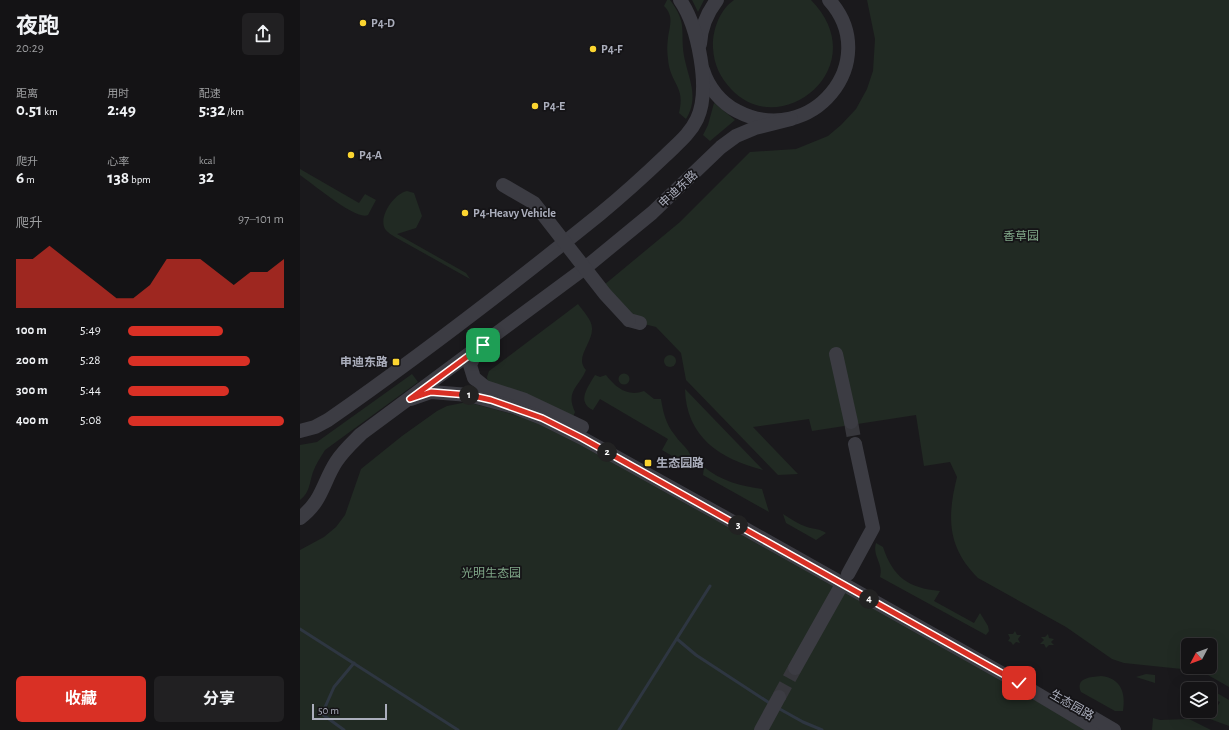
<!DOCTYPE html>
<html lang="zh">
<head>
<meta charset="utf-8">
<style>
  :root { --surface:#141315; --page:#212022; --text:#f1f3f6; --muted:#9d9ea0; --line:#333234; --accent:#d93025 }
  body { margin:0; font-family:"Alegreya Sans","Noto Sans SC",sans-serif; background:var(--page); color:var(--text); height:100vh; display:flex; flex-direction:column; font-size:15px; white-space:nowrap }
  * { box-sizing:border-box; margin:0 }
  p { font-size:13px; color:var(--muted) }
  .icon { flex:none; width:22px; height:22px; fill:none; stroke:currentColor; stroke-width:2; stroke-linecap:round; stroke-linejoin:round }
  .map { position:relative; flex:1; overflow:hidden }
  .drawer { display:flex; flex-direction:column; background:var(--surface); width:300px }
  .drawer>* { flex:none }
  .needle { width:26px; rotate:229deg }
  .controls { position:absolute; left:881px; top:638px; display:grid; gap:8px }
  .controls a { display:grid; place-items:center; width:36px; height:36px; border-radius:6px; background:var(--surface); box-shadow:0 4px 16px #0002,0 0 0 1px var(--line); font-size:20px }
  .scale { position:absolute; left:12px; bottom:10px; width:75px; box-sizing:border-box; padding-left:4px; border:2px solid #abaebc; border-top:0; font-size:11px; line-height:14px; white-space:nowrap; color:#abaebc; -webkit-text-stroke:3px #151417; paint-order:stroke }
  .pin { position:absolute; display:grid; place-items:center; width:34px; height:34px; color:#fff; margin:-17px; border-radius:8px; box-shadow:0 2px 6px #0006 }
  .km { position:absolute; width:20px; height:20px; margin:-10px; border-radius:50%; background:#222; color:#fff; font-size:11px; line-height:20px; text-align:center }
  .round { display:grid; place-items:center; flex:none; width:42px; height:42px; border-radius:6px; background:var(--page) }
  .headline { display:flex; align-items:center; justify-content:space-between; height:68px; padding:0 16px }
  h1 { font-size:22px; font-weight:700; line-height:30px }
  .stats { display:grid; grid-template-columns:repeat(3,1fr); gap:6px; height:68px; padding:4px 16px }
  .stats div { display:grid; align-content:center }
  .stats b { font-size:17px; font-weight:700 }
  .stats small { font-size:11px; font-weight:400 }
  .stats p { font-size:11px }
  .chart { height:112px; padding:8px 16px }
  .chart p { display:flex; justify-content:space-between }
  .chart svg { width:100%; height:72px; margin-top:4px; fill:var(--accent); opacity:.7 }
  .primary-button { display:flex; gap:8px; margin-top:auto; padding:8px 16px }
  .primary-button a { flex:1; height:46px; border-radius:6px; background:var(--accent); color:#fff; font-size:16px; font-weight:700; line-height:46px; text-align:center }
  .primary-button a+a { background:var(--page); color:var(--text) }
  ul { padding:0 16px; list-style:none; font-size:13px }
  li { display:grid; grid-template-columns:64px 48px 1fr; align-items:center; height:30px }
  li i { height:10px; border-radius:5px; background:var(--accent) }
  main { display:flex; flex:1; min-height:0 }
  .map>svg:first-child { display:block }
  .green { fill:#212a23; fill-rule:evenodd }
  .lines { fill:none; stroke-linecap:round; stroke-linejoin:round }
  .stream { stroke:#2e3641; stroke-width:3 }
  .minor-tunnel { stroke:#37373c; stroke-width:14; stroke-dasharray:14 7; stroke-linecap:butt }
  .minor { stroke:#3c3c43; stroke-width:14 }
  .minor-bridge { stroke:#3c3c43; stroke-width:14 }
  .route-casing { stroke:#fff; stroke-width:8 }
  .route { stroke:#d93025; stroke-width:5 }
  .poi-dot { fill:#fcd530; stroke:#151417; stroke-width:1.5 }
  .labels { text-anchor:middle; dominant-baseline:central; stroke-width:3.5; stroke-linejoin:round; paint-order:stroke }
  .poi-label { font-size:12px; font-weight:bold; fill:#abaebc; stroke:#151417; text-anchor:start }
  .street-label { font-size:12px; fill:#abaebc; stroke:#151417 }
  .park-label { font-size:12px; fill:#81a889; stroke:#151417 }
</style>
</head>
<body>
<main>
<section class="drawer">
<div class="headline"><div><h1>夜跑</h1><p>20:29</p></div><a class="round"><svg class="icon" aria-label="share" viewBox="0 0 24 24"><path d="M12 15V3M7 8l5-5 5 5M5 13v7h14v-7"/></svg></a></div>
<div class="stats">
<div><p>距离</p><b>0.51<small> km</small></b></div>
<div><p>用时</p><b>2:49</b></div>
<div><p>配速</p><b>5:32<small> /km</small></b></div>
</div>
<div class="stats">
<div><p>爬升</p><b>6<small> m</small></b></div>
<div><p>心率</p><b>138<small> bpm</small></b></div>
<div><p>kcal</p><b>32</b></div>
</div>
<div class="chart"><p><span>爬升</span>97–101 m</p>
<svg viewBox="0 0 160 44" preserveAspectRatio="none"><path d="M0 44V14L10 14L20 6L30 14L40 22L50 30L60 38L70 38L80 30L90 14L100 14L110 14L120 22L130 30L140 22L150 22L160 14V44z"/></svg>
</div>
<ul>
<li><b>100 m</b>5:49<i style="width:61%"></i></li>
<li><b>200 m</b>5:28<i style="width:78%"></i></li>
<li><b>300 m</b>5:44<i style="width:65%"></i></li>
<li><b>400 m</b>5:08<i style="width:100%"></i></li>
</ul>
<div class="primary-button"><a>收藏</a><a>分享</a></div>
</section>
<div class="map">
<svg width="929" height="730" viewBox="0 0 929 730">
  <rect width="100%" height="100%" fill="#1a191c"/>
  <g class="green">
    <path d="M367,0H370C388,24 380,30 384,56C388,78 400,97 386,119L379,113C386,86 370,84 368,59C367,52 367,45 368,38C370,25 374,16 364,6Z"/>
    <polygon points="392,0 404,0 398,12"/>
    <path d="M434,0H511C576,66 481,143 431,89C420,77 414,65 413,48C412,32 419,10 434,0Z"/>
    <path d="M567,0H929V687L901,671L824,663L812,659L766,627L678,578C647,547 647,517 657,477L650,462L624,466L616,415L512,431L509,419L453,427L498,474L478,475L386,380L381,353L356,327L340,323L304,285L380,222L450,152L496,149L528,136L541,125L556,109L567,89L573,71L575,39ZM888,645H910V667H888Z"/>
    <polygon points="414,103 435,120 410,141 403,135 408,125"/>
    <path d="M0,169L59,203L65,194L76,200L68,215C56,221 12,183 0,175Z"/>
    <path d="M107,191L114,193L122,216L116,228L97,234L166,273L170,279L95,237C92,235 87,232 85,229C78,216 95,193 107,191Z"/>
    <path d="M278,304C283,311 292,320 292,328C293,343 274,357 286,370C279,387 265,391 275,412L272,419L188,385L187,377L189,371Z"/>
    <circle cx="370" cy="361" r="6"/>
    <circle cx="324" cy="379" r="5.5"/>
    <path d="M112,374L118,382L25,450C20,458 16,464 13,472C9,484 10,492 0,500V445L17,442Z"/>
    <path d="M295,375L300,377L306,375C316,388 328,397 344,391L354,399H361C363,412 366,424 374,434C385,450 391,447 393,468L362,450L368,439L300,399L293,410C276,402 288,387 295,375Z"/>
    <path d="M385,389L463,470C420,459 386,437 385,389Z"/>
    <polygon points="167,402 238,421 432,526 787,730 0,730 0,550 24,537 36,527 45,515 61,469 102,436 137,411 147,406"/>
    <path d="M404,467C421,481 441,486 462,489L469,512L403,475Z"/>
    <path d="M483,514C491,519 498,524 507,527C513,529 521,529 526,533L516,540L486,523Z"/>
    <path d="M576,543L583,547C593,577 608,588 640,591L634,601L674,623L680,613L688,626L689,631L686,635L580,577C584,564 572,556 576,543Z"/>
    <polygon points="715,631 717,635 721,635 718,639 720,643 716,642 713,645 711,642 708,641 710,638 708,634 713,634"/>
    <polygon points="748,634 749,638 754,639 751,642 754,645 749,645 746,648 744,644 740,644 744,640 741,637 745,637"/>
    <polygon points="846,674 855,675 855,683 836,677"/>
    <path d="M801,676C821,678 826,693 823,711H815L781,692C775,678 790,677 801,676Z"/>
    <polygon points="891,681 895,681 910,689 891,689 889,685"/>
    <polygon points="910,689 929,700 929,726 910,719 920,702 911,698 910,699"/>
    <polygon points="853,718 860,720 889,719 911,730 852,730"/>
  </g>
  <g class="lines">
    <g class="stream">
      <polyline points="0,629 158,730"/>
      <polyline points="377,639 396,655 471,704"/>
      <polyline points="478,708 503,722 522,730"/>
      <polyline points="44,730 22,714 34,687 54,663"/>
      <polyline points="319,730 410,586"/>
    </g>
    <g class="minor-tunnel">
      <polyline points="551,422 555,444"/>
      <polyline points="479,697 495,668"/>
    </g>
    <g class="minor">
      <path d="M400,44C401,27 407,13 417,0"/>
      <path d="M403,70C408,87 421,103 437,111C511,150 584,61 529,0"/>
      <polyline points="329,320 340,323"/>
      <polyline points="183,345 175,354 170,365 174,378 185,387 225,400 282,427"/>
      <polyline points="536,354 551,422"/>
      <polyline points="111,399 131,392 169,395 214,407 242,418 282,438 417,513 719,683 798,730"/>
      <path d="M0,431L15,427L28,420C121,355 212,285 300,214C323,195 344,176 366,155C377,144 390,134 397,119C411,89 398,26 380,0"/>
      <path d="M0,518C22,502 23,482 36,462C43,451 52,443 61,434L285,268L352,213L421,147L436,136L455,128L491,119"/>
      <polyline points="548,574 573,528 555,444"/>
      <polyline points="495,668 540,588"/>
      <polyline points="790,716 814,730"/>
      <polyline points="461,730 479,697"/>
    </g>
    <polyline class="minor-bridge" points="203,185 234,203 305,294 329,320"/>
  </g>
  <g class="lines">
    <g class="route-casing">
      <polyline id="route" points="183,345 110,399 131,392 169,395 191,400 242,418 282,438 719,683"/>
    </g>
    <use href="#route" class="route"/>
  </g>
  <g class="poi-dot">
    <circle cx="63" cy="23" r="4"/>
    <circle cx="293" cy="49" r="4"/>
    <circle cx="235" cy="106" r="4"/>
    <circle cx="51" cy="155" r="4"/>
    <circle cx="165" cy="213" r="4"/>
    <rect x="92" y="358" width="8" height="8" rx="2"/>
    <rect x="344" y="459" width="8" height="8" rx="2"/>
  </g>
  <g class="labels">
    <g class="poi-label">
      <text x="71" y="23">P4-D</text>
      <text x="301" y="49">P4-F</text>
      <text x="243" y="106">P4-E</text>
      <text x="59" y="155">P4-A</text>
      <text x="173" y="213">P4-Heavy Vehicle</text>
      <text x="88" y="362" text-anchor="end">申迪东路</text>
      <text x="356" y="463">生态园路</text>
    </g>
    <g class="street-label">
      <text transform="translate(378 189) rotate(-43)">申迪东路</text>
      <text transform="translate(772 705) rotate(30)">生态园路</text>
    </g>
    <g class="park-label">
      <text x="721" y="236">香草园</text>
      <text x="191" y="573">光明生态园</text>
    </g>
  </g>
</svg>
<div class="controls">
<a><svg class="needle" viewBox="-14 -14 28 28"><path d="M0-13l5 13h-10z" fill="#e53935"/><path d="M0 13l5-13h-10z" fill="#9d9ea0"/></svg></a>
<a><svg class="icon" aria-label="layers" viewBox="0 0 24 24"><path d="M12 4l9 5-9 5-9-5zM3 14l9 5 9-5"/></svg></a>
</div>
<div class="scale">50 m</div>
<div class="pin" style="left:183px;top:345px;background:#1e9e55"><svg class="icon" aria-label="arrive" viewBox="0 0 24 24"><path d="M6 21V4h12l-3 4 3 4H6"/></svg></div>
<div class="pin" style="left:719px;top:683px;background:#d93025"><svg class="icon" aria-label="check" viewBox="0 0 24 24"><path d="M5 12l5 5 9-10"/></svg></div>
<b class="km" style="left:169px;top:395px">1</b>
<b class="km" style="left:307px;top:452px">2</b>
<b class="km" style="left:438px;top:525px">3</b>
<b class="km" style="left:569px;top:599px">4</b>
</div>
</main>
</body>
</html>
